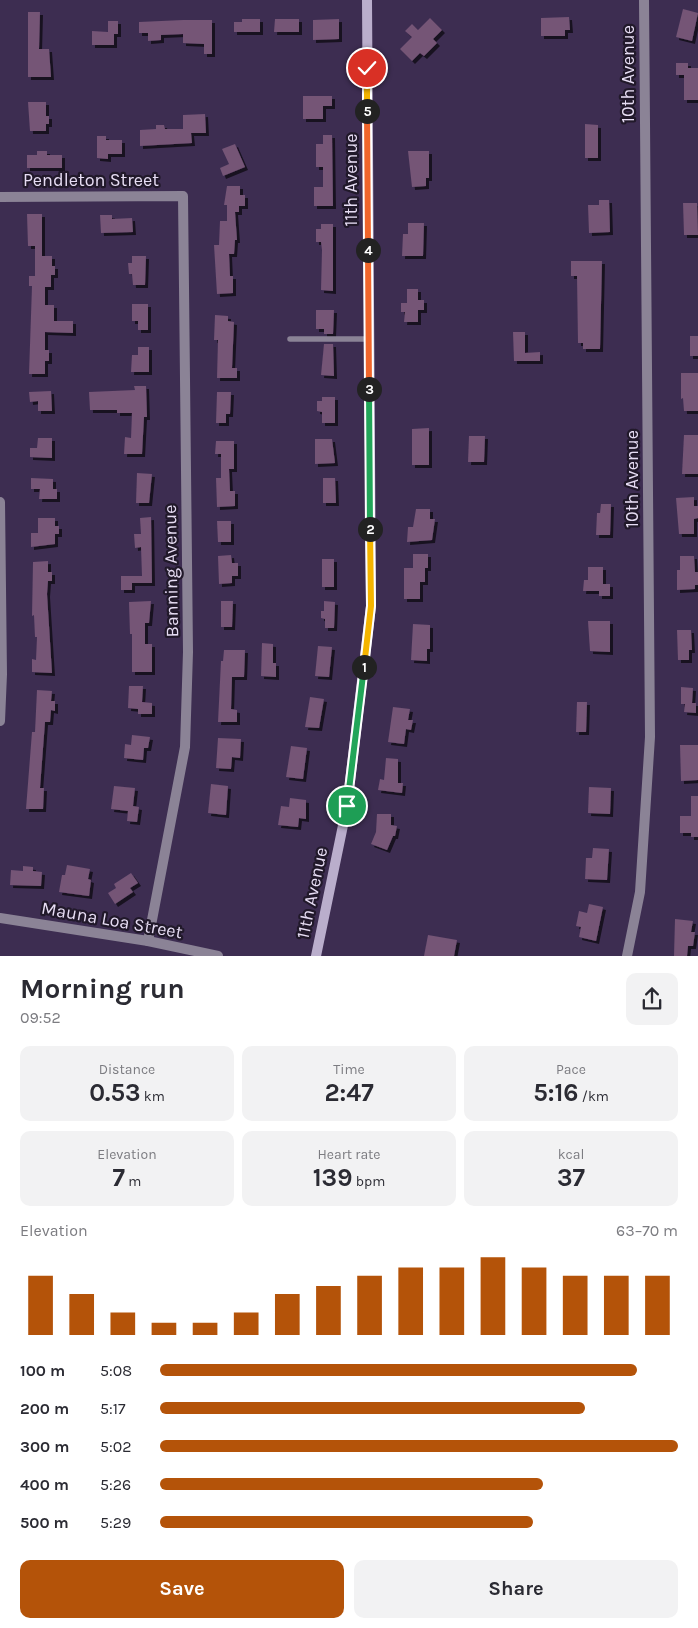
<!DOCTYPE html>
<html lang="en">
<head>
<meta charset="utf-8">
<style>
  :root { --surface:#fff; --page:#f2f2f3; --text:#2b2b33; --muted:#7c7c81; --accent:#b45309 }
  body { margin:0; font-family:Karla,sans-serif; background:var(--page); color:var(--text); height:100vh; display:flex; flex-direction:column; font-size:19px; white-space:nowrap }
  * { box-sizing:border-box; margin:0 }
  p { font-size:16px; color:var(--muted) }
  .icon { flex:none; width:28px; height:28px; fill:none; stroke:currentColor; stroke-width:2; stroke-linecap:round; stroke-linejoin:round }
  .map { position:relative; height:956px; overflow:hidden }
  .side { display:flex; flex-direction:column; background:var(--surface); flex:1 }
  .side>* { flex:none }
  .pin { position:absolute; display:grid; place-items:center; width:42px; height:42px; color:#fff; margin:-21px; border:2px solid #fff; border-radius:50%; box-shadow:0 1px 5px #0007 }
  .km { position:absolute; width:25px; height:25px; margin:-12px; border-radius:50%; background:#222; color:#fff; font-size:14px; line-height:25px; text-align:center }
  .round { display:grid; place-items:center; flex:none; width:52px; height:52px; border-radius:10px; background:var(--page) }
  .headline { display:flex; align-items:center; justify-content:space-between; height:85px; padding:0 20px }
  h1 { font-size:28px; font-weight:700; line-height:38px }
  .figures { display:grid; grid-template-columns:repeat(3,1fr); gap:8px; height:85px; padding:5px 20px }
  .figures div { display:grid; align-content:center; border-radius:10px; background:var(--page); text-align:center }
  .figures b { font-size:25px; font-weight:700 }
  .figures small { font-size:14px; font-weight:400 }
  .figures p { font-size:14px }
  .chart { height:140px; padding:10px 20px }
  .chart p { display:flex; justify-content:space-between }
  .chart svg { width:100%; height:90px; margin-top:5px; stroke:var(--accent); stroke-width:6 }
  .cta { display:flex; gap:10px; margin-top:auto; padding:10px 20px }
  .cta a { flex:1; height:58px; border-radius:10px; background:var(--accent); color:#fff; font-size:20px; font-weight:700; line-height:58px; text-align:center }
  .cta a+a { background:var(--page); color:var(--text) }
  ul { padding:0 20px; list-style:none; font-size:16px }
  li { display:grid; grid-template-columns:80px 60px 1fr; align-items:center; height:38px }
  li i { height:12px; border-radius:6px; background:var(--accent) }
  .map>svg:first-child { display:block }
  .building { fill:#745476; filter:url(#shadow) }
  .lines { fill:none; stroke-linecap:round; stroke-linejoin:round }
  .service { stroke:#8b8396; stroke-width:5.5 }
  .minor { stroke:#8b8396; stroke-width:10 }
  .secondary { stroke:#baaecc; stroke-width:10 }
  .split-1-casing { stroke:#fff; stroke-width:10 }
  .split-2-casing { stroke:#fff; stroke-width:10 }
  .split-3-casing { stroke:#fff; stroke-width:10 }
  .split-4-casing { stroke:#fff; stroke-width:10 }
  .split-5-casing { stroke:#fff; stroke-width:10 }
  .split-6-casing { stroke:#fff; stroke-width:10 }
  .split-1 { stroke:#22a559; stroke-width:6 }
  .split-2 { stroke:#f5b400; stroke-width:6 }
  .split-3 { stroke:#22a559; stroke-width:6 }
  .split-4 { stroke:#f0652b; stroke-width:6 }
  .split-5 { stroke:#f0652b; stroke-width:6 }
  .split-6 { stroke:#f5b400; stroke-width:6 }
  .labels { text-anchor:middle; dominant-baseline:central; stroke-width:4.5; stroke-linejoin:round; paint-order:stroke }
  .street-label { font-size:18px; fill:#e7ddf4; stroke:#21192a }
</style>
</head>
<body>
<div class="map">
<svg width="698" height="956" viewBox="0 0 698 956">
  <defs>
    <filter id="shadow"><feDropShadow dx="3" dy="3" stdDeviation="0" flood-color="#0009"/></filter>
  </defs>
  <rect width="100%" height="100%" fill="#3d2d51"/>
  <g class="building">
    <polygon points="683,9 698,13 692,41 676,37"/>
    <polygon points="28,12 40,12 39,49 49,49 51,77 28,77"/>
    <polygon points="569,17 570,30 565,30 565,36 541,36 541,18"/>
    <polygon points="430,18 442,30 433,39 437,43 424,56 420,53 412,61 400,49 412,37 405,31 412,24 418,30"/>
    <polygon points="242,19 260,19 260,32 234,32 234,22 242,22"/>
    <polygon points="275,19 299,19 299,32 274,32"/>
    <polygon points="339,19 339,39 313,40 313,20"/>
    <polygon points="183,20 212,20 212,54 204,54 204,44 183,43 183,34 161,35 161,40 148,41 148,33 139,33 139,22"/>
    <polygon points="108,21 118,21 118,34 114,34 114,45 92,45 92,31 108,32"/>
    <polygon points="676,63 688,63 688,68 698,68 698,100 684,100 684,75 676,75"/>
    <polygon points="303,96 332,96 332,106 323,106 323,119 303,119"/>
    <polygon points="28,102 46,102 46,116 49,116 49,124 46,124 46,131 30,131"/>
    <polygon points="205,114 206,133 191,133 192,143 140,146 140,130 156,129 156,125 164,125 165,129 183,129 183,115"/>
    <polygon points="585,124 598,125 598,158 585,158"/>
    <polygon points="323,135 332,135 333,206 314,206 314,187 323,187 323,167 316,167 316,144 323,144"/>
    <polygon points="97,136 106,136 106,140 122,140 122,154 108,154 108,159 97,158"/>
    <polygon points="235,144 245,167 223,176 220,168 229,164 222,149"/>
    <polygon points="37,151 47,151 47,155 62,155 62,168 27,168 27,155 37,155"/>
    <polygon points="408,151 429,151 429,178 426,178 426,186 412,187"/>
    <polygon points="227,186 240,186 240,195 245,195 245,206 239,206 239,212 235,212 237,240 235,240 234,254 229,254 230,276 233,276 233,293 217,294 214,245 219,245 220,221 227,221 227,205 224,205"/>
    <polygon points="599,200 609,200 610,232 589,233 588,205 599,205"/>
    <polygon points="683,203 697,203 698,235 684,235"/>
    <polygon points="27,214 42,214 42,256 52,256 52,266 55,266 55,275 51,275 51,287 45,287 45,305 54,305 54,321 73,321 73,333 45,332 45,350 49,350 49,361 45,361 45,374 29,374 32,286 29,286 29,276 35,276 35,246 28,246"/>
    <polygon points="100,215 112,215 112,219 132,218 133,232 101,233"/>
    <polygon points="408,223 424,223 423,256 402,256 403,234 408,234"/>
    <polygon points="321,224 333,224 333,291 321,290 322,250 321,242 316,242 316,229 321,229"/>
    <polygon points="132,256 146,256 145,285 133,285 132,274 129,274 128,263 132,263"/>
    <polygon points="571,261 602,261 600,349 583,349 583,343 578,343 577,276 571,276"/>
    <polygon points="407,289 418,289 418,300 424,300 424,310 418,310 418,322 404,322 405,312 401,312 401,303 407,303"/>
    <polygon points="132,304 148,304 148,330 138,330 138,321 132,321"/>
    <polygon points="316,310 334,310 333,334 324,334 324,329 316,329"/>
    <polygon points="215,315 228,316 228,321 234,322 232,368 237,368 237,378 217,378 218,340 214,340"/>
    <polygon points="513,332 525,332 525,353 540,352 540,361 514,361"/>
    <rect x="690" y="336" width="8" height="20"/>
    <polygon points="324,344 333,344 334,376 321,375"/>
    <polygon points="138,347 149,347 149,372 131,372 132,355 138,355"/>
    <polygon points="681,373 698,373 698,411 684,411 683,398 681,399"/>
    <polygon points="134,386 146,386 147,417 144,417 142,454 124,454 125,437 131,438 132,413 117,413 117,410 90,410 89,392 135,390"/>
    <polygon points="51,391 52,411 38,411 38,401 30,402 29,392"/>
    <polygon points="217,392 231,392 230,414 226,414 226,423 216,423"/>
    <polygon points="322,397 335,397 335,423 322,423 322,412 317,411 317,401 322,401"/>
    <polygon points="429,428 429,465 412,465 412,429"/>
    <polygon points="684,435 698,435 698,474 682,474"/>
    <polygon points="469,436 485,436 484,462 468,462"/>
    <polygon points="38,438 52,438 52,458 30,457 30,448 37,448"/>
    <polygon points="315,439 332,439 335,463 315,464"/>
    <polygon points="216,441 234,441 234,469 229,469 230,491 235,491 235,506 217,507 216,478 221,478 221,454 215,454"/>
    <polygon points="137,473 152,474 149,503 136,503"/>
    <polygon points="31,478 53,479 53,489 57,489 57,499 39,499 40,489 31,489"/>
    <polygon points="323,478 335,478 336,503 323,503"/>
    <polygon points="694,497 694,506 698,506 698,518 694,519 694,534 679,534 676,498"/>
    <polygon points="601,504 611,504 610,535 596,535 597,513 600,513"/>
    <polygon points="416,509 430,509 430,519 435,519 432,540 407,542 408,527 413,527"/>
    <polygon points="151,517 152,583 132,583 132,590 121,590 121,576 142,576 141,547 135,548 134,534 141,534 140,518"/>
    <polygon points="38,518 55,518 55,526 59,526 59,534 55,534 55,544 31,547 31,533 38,533"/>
    <polygon points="217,521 231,521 231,542 218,542"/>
    <polygon points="413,554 428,554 428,568 425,568 425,582 420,582 420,599 404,599 404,568 413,568"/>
    <polygon points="231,555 232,563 238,563 238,576 232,576 232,583 219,584 218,556"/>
    <polygon points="680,556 694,556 695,572 698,572 698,585 695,585 695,589 677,590 677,570 680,570"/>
    <rect x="322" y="559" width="12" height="28"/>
    <polygon points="48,561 48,572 52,572 52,581 48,581 47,594 52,673 32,672 32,659 36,660 37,637 35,637 34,615 32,616 33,562"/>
    <polygon points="588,567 603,567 603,584 610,584 610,596 599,596 599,591 583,591 584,580 588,580"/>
    <polygon points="151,601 149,623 145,623 145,644 152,644 152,672 132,672 132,634 130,634 129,602"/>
    <polygon points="221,601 233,601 232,627 221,627"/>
    <polygon points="324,601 335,602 334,628 325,628 325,619 321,618 321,611 324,611"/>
    <polygon points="588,621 610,621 610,652 590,651"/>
    <polygon points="413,624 430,625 430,649 427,649 427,661 411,660"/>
    <polygon points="677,630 691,630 692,650 689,650 689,660 678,660"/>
    <polygon points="262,643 273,644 273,663 276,663 276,677 261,676"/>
    <polygon points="318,646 332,647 329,677 315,676"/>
    <polygon points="224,650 245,650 244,677 232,677 231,709 237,710 237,722 218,722 221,661 223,661"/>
    <polygon points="129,686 143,686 142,702 152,703 152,714 138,714 138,709 128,708"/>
    <polygon points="681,687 693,688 692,703 696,703 696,713 684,712 685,704 681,704"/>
    <polygon points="37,690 52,691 51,701 55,701 55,711 51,710 50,722 45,722 40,788 44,788 43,809 26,809 32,732 35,732"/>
    <polygon points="310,697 324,699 319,728 305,727"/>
    <polygon points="577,702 587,702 586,732 576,732"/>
    <polygon points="393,707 410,709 408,720 413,720 411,730 406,729 404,744 388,742"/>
    <polygon points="132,735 150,737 148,748 144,748 143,760 124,758 125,744 131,745"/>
    <polygon points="218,738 241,739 240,758 232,757 231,769 216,768"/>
    <polygon points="680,745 698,745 698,780 681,781"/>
    <polygon points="291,746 307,748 303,779 286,777"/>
    <polygon points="386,758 398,759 398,783 403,783 402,793 378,790 380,779 384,780"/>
    <polygon points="211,784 228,786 226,815 208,813"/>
    <polygon points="114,786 135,788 133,806 139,807 137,822 127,821 128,811 111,809"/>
    <polygon points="589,787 611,788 610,814 588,813"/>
    <polygon points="691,796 698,796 698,837 691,837 691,833 680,833 680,816 691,816"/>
    <polygon points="290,798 306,800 306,819 299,818 298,827 278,825 281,806 289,807"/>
    <polygon points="377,814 391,814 391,825 397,826 395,836 393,836 387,850 371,844 376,832"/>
    <polygon points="593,848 609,849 607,880 585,879 586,858 592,858"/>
    <polygon points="67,865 90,869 88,879 91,880 89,896 59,892 62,875 65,875"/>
    <polygon points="23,866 33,867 33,871 42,872 41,886 10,885 11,870 23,871"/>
    <polygon points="131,873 138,883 130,888 133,892 115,904 108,893 116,888 114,884"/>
    <polygon points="589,904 603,907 596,941 579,937 581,927 576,926 579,911 587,913"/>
    <polygon points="675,919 693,921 691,932 695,932 693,946 688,946 687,956 674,956"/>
    <polygon points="428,935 457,940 454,956 424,956"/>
  </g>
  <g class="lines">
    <polyline class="service" points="290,339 368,339"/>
    <g class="minor">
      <polyline points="0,197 183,196 188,652 185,747 148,941"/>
      <polyline points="0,502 2,674 0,721"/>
      <polyline points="0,918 148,941 218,956"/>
      <polyline points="627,956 640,892 650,737 644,0"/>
    </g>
    <polyline class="secondary" points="316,956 347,806 371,606 367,0"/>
  </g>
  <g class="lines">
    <g class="split-1-casing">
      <polyline id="split-1" points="347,806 364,667"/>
    </g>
    <g class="split-2-casing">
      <polyline id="split-2" points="364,667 371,606 370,529"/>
    </g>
    <g class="split-3-casing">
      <polyline id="split-3" points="369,389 370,529"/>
    </g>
    <g class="split-4-casing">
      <polyline id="split-4" points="368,250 369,389"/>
    </g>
    <g class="split-5-casing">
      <polyline id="split-5" points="367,111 368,250"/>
    </g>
    <g class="split-6-casing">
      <polyline id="split-6" points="367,68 367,111"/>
    </g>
    <use href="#split-1" class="split-1"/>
    <use href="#split-2" class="split-2"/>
    <use href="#split-3" class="split-3"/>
    <use href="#split-4" class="split-4"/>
    <use href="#split-5" class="split-5"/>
    <use href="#split-6" class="split-6"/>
  </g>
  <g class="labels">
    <g class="street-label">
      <text transform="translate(628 74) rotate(-90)">10th Avenue</text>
      <text x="91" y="180">Pendleton Street</text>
      <text transform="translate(351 180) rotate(-90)">11th Avenue</text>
      <text transform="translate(632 479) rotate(-90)">10th Avenue</text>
      <text transform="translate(171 571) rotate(-91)">Banning Avenue</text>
      <text transform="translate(312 893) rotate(-78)">11th Avenue</text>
      <text transform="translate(112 920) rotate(10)">Mauna Loa Street</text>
    </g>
  </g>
</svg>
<div class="pin" style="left:347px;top:806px;background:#1e9e55"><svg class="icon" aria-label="arrive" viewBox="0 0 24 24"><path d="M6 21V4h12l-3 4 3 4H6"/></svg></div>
<div class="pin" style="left:367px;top:68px;background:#d93025"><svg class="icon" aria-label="check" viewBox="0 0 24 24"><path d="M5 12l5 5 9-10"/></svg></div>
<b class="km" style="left:364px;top:667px">1</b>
<b class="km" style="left:370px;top:529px">2</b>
<b class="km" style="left:369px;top:389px">3</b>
<b class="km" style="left:368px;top:250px">4</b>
<b class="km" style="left:367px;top:111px">5</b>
</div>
<section class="side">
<div class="headline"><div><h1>Morning run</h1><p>09:52</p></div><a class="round"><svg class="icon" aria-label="share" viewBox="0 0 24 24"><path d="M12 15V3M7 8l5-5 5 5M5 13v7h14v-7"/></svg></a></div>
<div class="figures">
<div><p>Distance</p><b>0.53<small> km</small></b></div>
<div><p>Time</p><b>2:47</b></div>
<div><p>Pace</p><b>5:16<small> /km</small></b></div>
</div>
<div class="figures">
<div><p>Elevation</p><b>7<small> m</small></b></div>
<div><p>Heart rate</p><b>139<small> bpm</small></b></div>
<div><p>kcal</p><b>37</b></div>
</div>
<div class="chart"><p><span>Elevation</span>63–70 m</p>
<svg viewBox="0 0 160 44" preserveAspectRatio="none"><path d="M5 44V15M15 44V24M25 44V33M35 44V38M45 44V38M55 44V33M65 44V24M75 44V20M85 44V15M95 44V11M105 44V11M115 44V6M125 44V11M135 44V15M145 44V15M155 44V15"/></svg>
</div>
<ul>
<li><b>100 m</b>5:08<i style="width:92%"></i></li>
<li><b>200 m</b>5:17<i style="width:82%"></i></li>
<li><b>300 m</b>5:02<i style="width:100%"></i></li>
<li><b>400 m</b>5:26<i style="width:74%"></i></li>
<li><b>500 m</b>5:29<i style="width:72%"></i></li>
</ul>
<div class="cta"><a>Save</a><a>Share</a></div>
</section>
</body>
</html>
